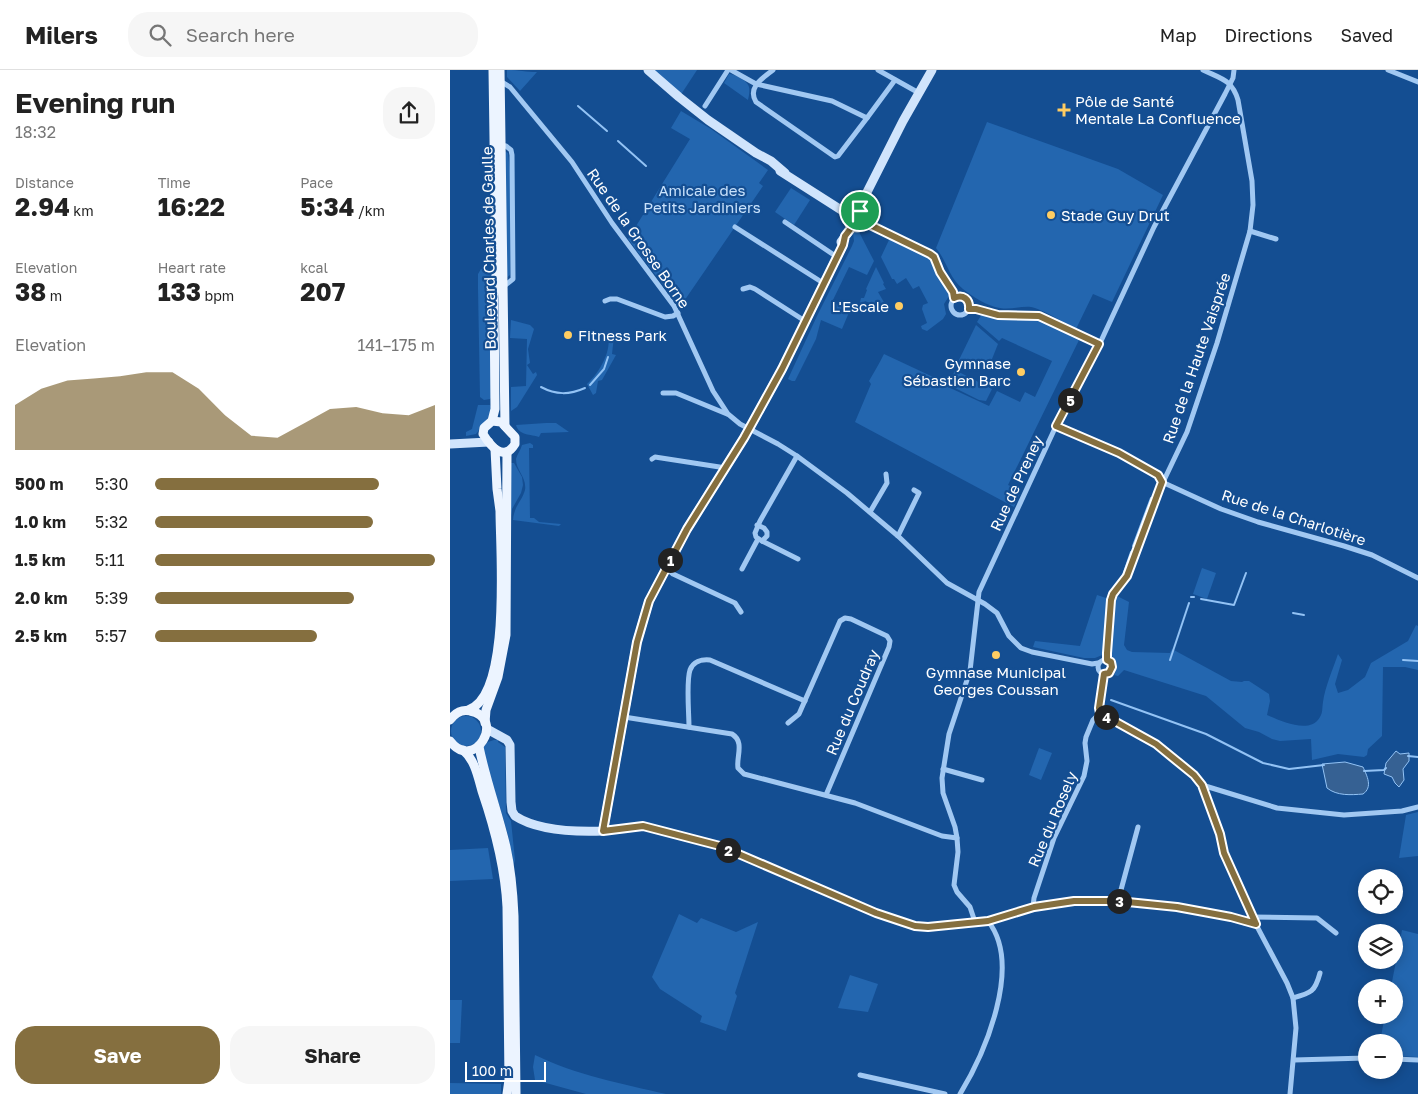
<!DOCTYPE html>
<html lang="en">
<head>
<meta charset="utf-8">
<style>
  :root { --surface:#fff; --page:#f6f6f6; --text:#222; --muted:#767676; --line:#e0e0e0; --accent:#856f3f }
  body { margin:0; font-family:"Golos Text",sans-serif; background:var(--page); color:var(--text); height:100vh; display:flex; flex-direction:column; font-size:19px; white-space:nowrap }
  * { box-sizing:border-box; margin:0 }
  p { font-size:16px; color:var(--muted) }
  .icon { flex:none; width:28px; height:28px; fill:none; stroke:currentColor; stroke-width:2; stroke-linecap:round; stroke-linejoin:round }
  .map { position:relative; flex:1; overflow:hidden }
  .drawer { display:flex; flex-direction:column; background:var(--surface); width:450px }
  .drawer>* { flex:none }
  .fabs { position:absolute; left:908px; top:799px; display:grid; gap:10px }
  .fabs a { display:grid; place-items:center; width:45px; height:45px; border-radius:50%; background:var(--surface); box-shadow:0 2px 12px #0003; font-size:25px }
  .scale { position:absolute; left:15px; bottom:12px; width:81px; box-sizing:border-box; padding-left:5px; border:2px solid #fff; border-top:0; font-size:14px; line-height:18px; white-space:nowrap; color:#fff; -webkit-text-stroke:4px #144e92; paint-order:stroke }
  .pin { position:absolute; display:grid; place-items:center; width:42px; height:42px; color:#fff; margin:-21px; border:2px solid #fff; border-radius:50%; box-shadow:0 1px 5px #0007 }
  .km { position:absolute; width:25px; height:25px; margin:-12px; border-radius:50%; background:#222; color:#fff; font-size:14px; line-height:25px; text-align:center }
  .round { display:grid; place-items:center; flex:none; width:52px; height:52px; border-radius:20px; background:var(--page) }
  .summary { display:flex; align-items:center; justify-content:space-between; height:85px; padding:0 15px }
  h1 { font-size:28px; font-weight:700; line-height:38px }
  .stats { display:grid; grid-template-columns:repeat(3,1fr); gap:8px; height:85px; padding:5px 15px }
  .stats div { display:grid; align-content:center }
  .stats b { font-size:25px; font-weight:700 }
  .stats small { font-size:14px; font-weight:400 }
  .stats p { font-size:14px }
  .chart { height:140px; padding:10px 15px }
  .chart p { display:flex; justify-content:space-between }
  .chart svg { width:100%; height:90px; margin-top:5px; fill:var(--accent); opacity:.7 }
  .button { display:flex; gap:10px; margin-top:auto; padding:10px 15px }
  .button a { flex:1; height:58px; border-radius:20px; background:var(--accent); color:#fff; font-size:20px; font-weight:700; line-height:58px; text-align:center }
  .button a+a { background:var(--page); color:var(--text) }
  ul { padding:0 15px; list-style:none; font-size:16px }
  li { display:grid; grid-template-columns:80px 60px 1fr; align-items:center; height:38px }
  li i { height:12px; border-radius:6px; background:var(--accent) }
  header { display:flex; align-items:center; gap:30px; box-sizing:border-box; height:70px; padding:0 25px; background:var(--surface); border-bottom:1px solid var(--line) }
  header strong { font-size:24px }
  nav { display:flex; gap:28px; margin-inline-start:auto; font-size:18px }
  .search { width:350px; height:45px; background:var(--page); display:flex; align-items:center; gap:12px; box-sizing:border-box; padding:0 18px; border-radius:20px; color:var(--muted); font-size:19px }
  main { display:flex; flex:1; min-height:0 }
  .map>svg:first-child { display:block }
  .green { fill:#2366af }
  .water { fill:#366193; stroke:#93c3f5 }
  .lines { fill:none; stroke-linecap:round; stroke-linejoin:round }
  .stream { stroke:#93c3f5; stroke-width:2 }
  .street { stroke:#a1c8f2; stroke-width:5 }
  .secondary { stroke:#d0e4fc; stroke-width:9 }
  .primary { stroke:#ecf4ff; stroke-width:9 }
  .route-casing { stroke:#fff; stroke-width:10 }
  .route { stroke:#856f3f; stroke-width:6 }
  .poi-dot { fill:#ffcd62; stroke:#144e92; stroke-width:2 }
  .labels { text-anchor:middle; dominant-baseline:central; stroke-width:4.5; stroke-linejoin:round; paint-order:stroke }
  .poi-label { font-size:15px; fill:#fff; stroke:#144e92; text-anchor:start }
  .park-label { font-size:15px; fill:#c9e2fc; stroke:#144e92 }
  .street-label { font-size:15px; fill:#fff; stroke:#144e92 }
</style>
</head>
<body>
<header>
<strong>Milers</strong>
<div class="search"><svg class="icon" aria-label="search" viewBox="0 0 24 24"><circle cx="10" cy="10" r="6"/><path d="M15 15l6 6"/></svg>Search here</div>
<nav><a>Map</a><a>Directions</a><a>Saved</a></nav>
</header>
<main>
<section class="drawer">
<div class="summary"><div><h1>Evening run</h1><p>18:32</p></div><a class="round"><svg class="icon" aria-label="share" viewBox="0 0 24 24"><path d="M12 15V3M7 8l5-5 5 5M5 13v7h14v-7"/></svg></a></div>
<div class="stats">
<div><p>Distance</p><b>2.94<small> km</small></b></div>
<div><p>Time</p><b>16:22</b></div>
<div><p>Pace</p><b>5:34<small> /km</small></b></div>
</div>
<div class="stats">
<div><p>Elevation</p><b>38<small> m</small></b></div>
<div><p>Heart rate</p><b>133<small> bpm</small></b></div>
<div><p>kcal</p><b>207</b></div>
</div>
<div class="chart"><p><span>Elevation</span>141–175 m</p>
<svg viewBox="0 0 160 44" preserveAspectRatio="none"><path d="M0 44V22L10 14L20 10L30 9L40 8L50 6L60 6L70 14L80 27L90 37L100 38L110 31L120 24L130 23L140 26L150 27L160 22V44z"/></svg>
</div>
<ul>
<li><b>500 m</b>5:30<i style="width:80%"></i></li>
<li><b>1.0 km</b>5:32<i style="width:78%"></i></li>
<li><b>1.5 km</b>5:11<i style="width:100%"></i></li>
<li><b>2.0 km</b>5:39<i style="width:71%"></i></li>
<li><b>2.5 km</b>5:57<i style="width:58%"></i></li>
</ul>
<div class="button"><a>Save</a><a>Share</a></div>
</section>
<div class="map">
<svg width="968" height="1024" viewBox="0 0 968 1024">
  <rect width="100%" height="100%" fill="#144e92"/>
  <g class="green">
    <path d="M57,0C68,0 76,2 87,2L70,21L57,7Z"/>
    <polygon points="201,0 247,0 230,26"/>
    <path d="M279,4C285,4 298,11 299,17C300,20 299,26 298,30L274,13Z"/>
    <polygon points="231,41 261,59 318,100 309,113 313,116 230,237 178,169 240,69 221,58"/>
    <path d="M537,52L668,99L713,125L662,232L643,224L626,259C615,253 592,239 581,237C571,236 560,240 550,238C537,236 523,227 513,219C499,208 497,191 486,178Z"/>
    <polygon points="54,81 58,83 60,101 60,205 55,209"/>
    <polygon points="341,118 360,130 344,155 325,142"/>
    <polygon points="409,162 424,191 417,205 399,197 382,232 400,240 392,259 371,250 366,269 345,311 342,311 338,309 367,246 402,176 404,171 403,163"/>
    <polygon points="441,169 479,186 492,211 499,222 499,226 494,234 496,244 493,249 477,261 472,259 471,256 477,253 472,239 473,235 478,233 469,216 463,219 456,208 447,214 444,209 442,209 431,187 439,170"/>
    <polygon points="426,197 434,213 433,214 436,219 428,222 435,234 428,241 426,240 427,236 415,231 412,234 410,232 411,228 414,228 417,220 416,219"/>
    <polygon points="36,198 42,203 43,326 40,329 34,330 30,327 28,218 28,204 31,199"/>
    <path d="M532,244L553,248H589L630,268L558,415L571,421L564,437L405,352L421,314L419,311C424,302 429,294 434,284L496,313V316L539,336L547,321L570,332L575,322L585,327L602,291L552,268L549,271L527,252Z"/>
    <polygon points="61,250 80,255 84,259 78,279 80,293 77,295 83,304 86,302 87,305 67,337 61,341 61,317 76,316 77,269 60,268"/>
    <polygon points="526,255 548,274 538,299 535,301 508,292"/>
    <path d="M158,263L168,267L164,266L162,284L166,285L152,310L148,311L146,323L143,325L137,314C150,302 162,281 158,263Z"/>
    <polygon points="505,300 542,319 536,331 529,330 499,315"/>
    <polygon points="28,335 40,335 42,338 41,344 26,364 16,366 16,362 22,359"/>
    <path d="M96,353H106L119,362L91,363L89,367C81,364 69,366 66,355Z"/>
    <path d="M80,373L83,375V378H79L80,448H84L89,452L111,454L109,456L63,450C64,436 72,431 75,420C77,407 66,401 66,389C67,384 71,380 72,375Z"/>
    <polygon points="58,393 64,393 72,407 73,415 71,423 62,439 60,453"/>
    <polygon points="752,498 766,503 757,529 743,524"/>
    <path d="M663,524L679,532L674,575L677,580L682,582L720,583L722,579L781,611L792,612L794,611H799L819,624L820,631L817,645C831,651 860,665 870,647C873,642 872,638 873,632C875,617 883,599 888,584L892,590L885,614L888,623L898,620L915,607L921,593L958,571L966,555L968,556V600L955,597H933L932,666L918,679L917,685L914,687L888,684L862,690L861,669L830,671L822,669L809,662L795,658L756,626L674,600L668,606L664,605C669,596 666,587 657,583L645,588H634L583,577L585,571L630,576L647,525L659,529Z"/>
    <circle cx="16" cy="661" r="15"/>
    <polygon points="44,670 48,670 48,672 55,677 56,743 61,751 65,790 63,797 58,765 48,731 34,693 33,677 38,672"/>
    <polygon points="589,678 602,683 591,710 579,705"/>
    <polygon points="968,742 968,786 949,788 956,745"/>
    <polygon points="38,778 43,809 0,811 0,780"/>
    <polygon points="229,844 247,853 251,848 286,862 308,852 285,923 287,926 276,961 250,952 252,946 210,919 202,907"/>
    <polygon points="952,860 968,864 968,987 944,986 944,972 930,972 935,945 944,945 944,918 941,917"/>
    <polygon points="400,905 428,914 418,942 388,938"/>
    <polygon points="0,930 12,930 10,973 0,973"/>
    <path d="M85,985C126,1005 173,1014 216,1024H136L85,1010L83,997Z"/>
    <polygon points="0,1013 51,1014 51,1024 0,1024"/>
  </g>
  <g class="water">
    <polygon points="946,681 950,684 959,683 959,691 953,699 954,710 949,717 945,713 942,707 934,704 936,693"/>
    <path d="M895,692L913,697C917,706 923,717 913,724C901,725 887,726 877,718L872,694Z"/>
  </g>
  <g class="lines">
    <g class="stream">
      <polyline points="128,36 157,61"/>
      <polyline points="168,71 196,96"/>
      <polyline points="140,315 154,299 158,287"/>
      <path d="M91,317C106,325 119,325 135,318"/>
      <polyline points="683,476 701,428"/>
      <polyline points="673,505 681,482"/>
      <polyline points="741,527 744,527"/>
      <polyline points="751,529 784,535 796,503"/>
      <polyline points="843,543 854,545"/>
      <polyline points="656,550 660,525"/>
      <polyline points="720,590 739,533"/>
      <polyline points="953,590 968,591"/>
      <polyline points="661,630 756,664 813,693 839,699 874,695"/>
      <polyline points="958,686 968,687"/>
      <polyline points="914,701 934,700 936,698"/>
    </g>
    <g class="street">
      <polyline points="281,0 306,14 382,31 417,48 445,10"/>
      <path d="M323,0C313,8 297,17 306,32L385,87L388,86L417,48"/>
      <polyline points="428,0 469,23"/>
      <polyline points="938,0 968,12"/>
      <polyline points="50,11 60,17 122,92 162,153 224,236 263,321 278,344 290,354 328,374 347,386 397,423 448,466 497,513 535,534 547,543 559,566 571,578 582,582 642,594 648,593"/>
      <polyline points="255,36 278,0"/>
      <polyline points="51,75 56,76 61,80 62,85 63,209 53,217"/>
      <polyline points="335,152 384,185"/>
      <polyline points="416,152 481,183 484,187 490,202 503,222 504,228"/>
      <polyline points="285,157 370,211"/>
      <polyline points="800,161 826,169"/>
      <polyline points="293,219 300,217 305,219 355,251"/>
      <circle cx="510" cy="236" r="9"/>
      <polyline points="155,231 160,229 167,229 215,247 223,246 228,243"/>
      <polyline points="519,239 526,239 548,245 589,246 649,274"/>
      <polyline points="213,323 226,323 277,344"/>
      <polyline points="606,356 669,383 708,405 712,412 771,439 808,452 894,476 922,485 968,508"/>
      <polyline points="347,386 310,451 305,463 306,467 312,471 348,489"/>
      <polyline points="202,389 205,387 276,398"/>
      <polyline points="420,442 437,413 436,404"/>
      <polyline points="307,455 314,458 317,462 317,466 312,471"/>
      <polyline points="448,466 469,423 464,420"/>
      <polyline points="216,498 223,504 285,533 291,542"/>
      <polyline points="292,499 308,469"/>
      <circle cx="655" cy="597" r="7"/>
      <path d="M657,590L658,556L663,524L677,505L705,429L737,362L767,273L800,161L803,135L802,111L788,30C782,10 772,9 753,0"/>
      <polyline points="654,604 649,638 650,643 706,674 744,705 752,715 827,738 894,745 952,741 968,737"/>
      <path d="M174,647L282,664C295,672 286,687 288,698L294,704L405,733L492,766L507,768"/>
      <polyline points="338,653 349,644 390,551 395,548 401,549 437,566 440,571 439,577 376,725"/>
      <path d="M239,657C239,643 236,612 240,600C243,592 251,589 260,590L355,631"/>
      <polyline points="493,699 532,710"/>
      <polyline points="752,715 770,764 774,783 788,816 802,847 837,913 843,928 846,958 840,1024"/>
      <polyline points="153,761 193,757 270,776 426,843 465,856 479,857 538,851 583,837 624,831 668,831 727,837 781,847 806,854"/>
      <polyline points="668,831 688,757"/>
      <polyline points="583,837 584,828 604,768 634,706 637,691 635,673 636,667 643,650 650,643"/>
      <polyline points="802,847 867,848 886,863"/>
      <polyline points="525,852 520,837 507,822 504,815 508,782 507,768 505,757 493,723 492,708 499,664 520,601 529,522 606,356 651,271 704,157 775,24 783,8 784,0"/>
      <path d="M843,928C861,923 865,922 870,903"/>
      <polyline points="944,989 968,990"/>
      <polyline points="844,990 916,988"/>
      <polyline points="410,1005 495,1024"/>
      <path d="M510,1024C535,983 573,895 538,851"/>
    </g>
    <g class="secondary">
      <polyline points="198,0 229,27 258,50 306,83 321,91 335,103"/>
      <polyline points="330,101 399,145"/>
      <circle cx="407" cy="149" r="9"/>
      <polyline points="411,141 412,132 453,51 482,0"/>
      <polyline points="391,172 402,157"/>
      <polyline points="0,374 39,372"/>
      <path d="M37,659L57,670L60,675L61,732L62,741L65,746C88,761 126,762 153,761L187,572L199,531L237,459L294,368L332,299L393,175L394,169"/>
    </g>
    <g class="primary">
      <polyline points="50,0 55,356"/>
      <polyline points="42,351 45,339 44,229 46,204 43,0"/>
      <path d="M42,351L51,352L65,367V374C54,392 41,377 33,364L34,358Z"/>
      <path d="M18,640C62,626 50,480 50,441L47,419L45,379"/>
      <path d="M0,650C5,643 12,639 20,641C57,648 24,703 0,671"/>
      <polyline points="35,653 36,640 48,607 56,565 57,382"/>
      <path d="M29,677C36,711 48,743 56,777C61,800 63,823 64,846L66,1024"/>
      <path d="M13,680C25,690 28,707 32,721C45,759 55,796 57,837L59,1010L57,1024"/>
    </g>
  </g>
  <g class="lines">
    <g class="route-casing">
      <path id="route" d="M405,140L413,142L416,152L418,154L480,184L484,187L490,202L503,222L504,228C513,224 520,229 519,239H526L548,245L589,246L649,274L606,356L669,383L708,405L712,412L677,506L663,524L661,530L657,583V590L661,592L662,597L659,603L654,604L649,638L650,643L706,674L744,705L752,715L770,764L774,783L806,854L781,847L727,837L668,831H624L584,837L538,851L478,857L465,856L426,843L270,776L193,756L153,761L187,572L199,531L237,459L294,368L332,299L393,175L395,166L402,157C396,151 397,144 405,140Z"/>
    </g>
    <use href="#route" class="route"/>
  </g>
  <g class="poi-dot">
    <path d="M611.5 32.5h5v5h5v5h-5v5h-5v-5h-5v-5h5z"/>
    <circle cx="601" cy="145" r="5"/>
    <circle cx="449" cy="236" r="5"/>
    <circle cx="118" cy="265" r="5"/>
    <circle cx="571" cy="302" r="5"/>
    <circle cx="546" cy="585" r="5"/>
  </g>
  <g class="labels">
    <g class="poi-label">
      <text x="625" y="31">Pôle de Santé<tspan x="625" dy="17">Mentale La Confluence</tspan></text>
      <text x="611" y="145">Stade Guy Drut</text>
      <text x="439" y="236" text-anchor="end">L'Escale</text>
      <text x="128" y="265">Fitness Park</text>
      <text x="561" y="293" text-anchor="end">Gymnase<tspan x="561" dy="17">Sébastien Barc</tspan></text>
      <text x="546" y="602" text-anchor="middle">Gymnase Municipal<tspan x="546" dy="17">Georges Coussan</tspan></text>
    </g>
    <g class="park-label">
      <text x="252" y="120">Amicale des<tspan x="252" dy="17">Petits Jardiniers</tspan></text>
    </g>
    <g class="street-label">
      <text transform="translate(189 168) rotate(55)">Rue de la Grosse Borne</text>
      <text transform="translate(38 178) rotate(-91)">Boulevard Charles de Gaulle</text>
      <text transform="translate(746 288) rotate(-71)">Rue de la Haute Vaisprée</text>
      <text transform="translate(566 413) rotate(-65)">Rue de Preney</text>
      <text transform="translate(844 447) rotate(18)">Rue de la Charlotière</text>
      <text transform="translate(402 632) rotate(-67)">Rue du Coudray</text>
      <text transform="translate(602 749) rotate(-67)">Rue du Rosely</text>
    </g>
  </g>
</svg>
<div class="fabs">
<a><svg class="icon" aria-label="locate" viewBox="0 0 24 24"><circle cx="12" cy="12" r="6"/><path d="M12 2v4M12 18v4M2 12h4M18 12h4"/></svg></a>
<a><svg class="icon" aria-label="layers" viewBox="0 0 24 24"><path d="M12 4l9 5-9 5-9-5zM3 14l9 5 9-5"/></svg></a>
<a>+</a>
<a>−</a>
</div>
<div class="scale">100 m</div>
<div class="pin" style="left:410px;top:141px;background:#1e9e55"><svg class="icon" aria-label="arrive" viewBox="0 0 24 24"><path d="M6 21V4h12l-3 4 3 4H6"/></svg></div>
<b class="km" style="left:220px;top:490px">1</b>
<b class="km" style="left:278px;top:780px">2</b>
<b class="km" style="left:669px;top:831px">3</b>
<b class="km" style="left:656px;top:647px">4</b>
<b class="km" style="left:620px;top:330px">5</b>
</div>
</main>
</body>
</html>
